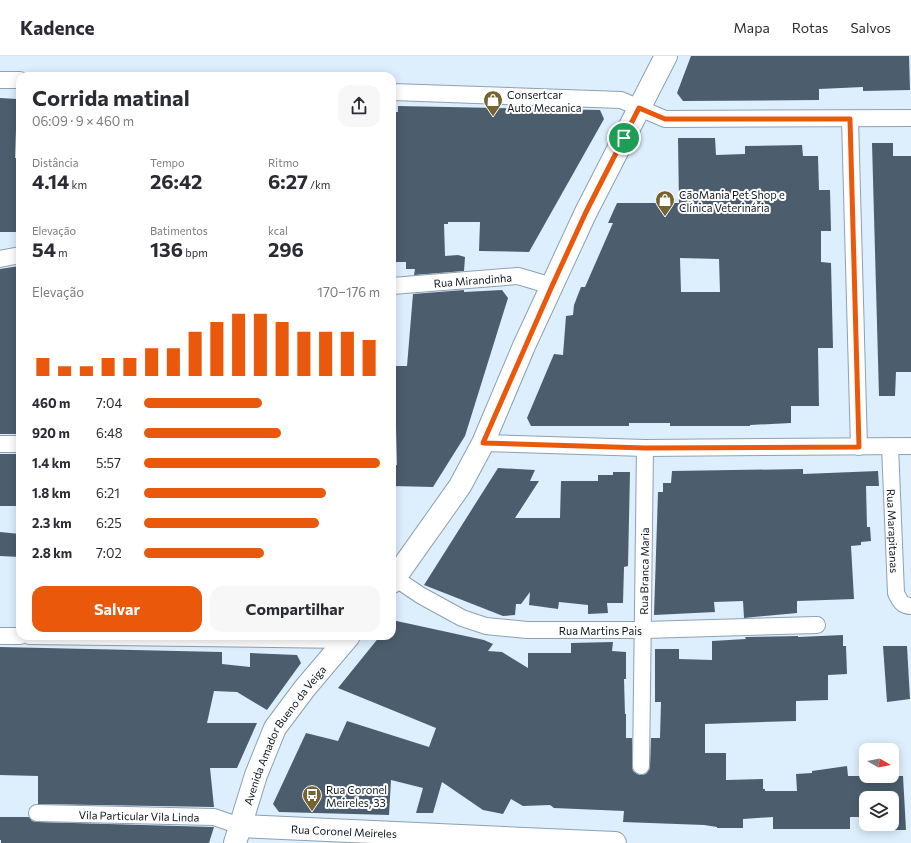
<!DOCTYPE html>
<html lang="pt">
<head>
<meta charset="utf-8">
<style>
  :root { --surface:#fff; --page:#f7f7f7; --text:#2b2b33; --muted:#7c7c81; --line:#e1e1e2; --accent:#ea580c }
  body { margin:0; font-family:Commissioner,sans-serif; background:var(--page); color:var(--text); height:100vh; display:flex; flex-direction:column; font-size:15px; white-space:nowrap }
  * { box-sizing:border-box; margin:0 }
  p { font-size:13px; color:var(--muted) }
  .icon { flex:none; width:22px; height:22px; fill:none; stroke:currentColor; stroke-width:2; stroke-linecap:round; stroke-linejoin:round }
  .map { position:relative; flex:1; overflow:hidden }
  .panel { position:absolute; left:16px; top:16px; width:380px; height:568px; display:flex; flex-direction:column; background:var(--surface); border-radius:12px; box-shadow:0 2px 10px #0003 }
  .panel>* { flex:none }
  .needle { width:26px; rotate:99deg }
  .buttons { position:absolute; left:859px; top:687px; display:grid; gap:8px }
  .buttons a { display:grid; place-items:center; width:40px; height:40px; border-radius:8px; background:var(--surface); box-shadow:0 2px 10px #0003; font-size:20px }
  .pin { position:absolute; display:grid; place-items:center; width:34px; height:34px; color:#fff; margin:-17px; border:2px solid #fff; border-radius:50%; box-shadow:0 1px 4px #0007 }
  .round { display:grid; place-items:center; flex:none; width:42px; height:42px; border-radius:12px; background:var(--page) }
  .head { display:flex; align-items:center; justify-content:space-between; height:68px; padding:0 16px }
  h1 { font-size:22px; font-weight:700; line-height:30px }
  .figures { display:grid; grid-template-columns:repeat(3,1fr); gap:6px; height:68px; padding:4px 16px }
  .figures div { display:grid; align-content:center }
  .figures b { font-size:20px; font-weight:700 }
  .figures small { font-size:11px; font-weight:400 }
  .figures p { font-size:11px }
  .chart { height:112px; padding:8px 16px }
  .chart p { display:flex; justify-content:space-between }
  .chart svg { width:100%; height:72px; margin-top:4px; stroke:var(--accent); stroke-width:6 }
  .cta { display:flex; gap:8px; margin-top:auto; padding:8px 16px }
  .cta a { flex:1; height:46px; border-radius:12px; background:var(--accent); color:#fff; font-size:16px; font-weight:700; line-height:46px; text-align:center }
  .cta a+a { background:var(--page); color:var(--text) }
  ul { padding:0 16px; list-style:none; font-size:13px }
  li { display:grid; grid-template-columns:64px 48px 1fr; align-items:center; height:30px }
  li i { height:10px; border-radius:5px; background:var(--accent) }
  header { display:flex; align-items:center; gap:24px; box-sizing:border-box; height:56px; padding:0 20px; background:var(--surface); border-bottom:1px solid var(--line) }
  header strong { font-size:19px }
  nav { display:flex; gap:22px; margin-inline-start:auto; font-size:14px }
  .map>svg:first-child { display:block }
  .building { fill:#4c5e6d; fill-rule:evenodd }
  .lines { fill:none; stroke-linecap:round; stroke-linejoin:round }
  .street-casing { stroke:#8da1b0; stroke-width:18 }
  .secondary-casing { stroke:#8da1b0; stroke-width:24 }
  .street { stroke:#fff; stroke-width:16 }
  .secondary { stroke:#fff; stroke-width:22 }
  .route-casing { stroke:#fff; stroke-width:8 }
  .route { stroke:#ea580c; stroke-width:5 }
  .labels { text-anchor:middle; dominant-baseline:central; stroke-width:4; stroke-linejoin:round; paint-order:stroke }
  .poi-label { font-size:11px; fill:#11191e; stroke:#fff; text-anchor:start }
  .street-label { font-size:11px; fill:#11191e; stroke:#fff }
</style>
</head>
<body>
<header>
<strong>Kadence</strong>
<nav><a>Mapa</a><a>Rotas</a><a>Salvos</a></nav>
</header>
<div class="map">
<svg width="911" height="787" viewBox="0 0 911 787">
  <rect width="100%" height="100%" fill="#ddeefc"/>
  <g class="building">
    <polygon points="691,0 909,0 910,34 863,35 863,31 819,33 819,44 683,45 677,37"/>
    <polygon points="0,42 17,43 15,102 20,102 20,176 0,176"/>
    <polygon points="398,50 600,54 604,63 529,196 479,195 480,166 448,166 448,168 444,168 445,200 458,199 465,201 464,215 414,219 415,213 406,213 406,206 392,206 392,56 398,56"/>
    <path d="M678,82H715L716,99L745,98V90L802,89L803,100H818L819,134H830L831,175H821V206L831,207L833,292H818L819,350H791V367L750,369V370H670V367H629V370H531L527,362L554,298L563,299L566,260L573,259L574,249L581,231H585L613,167H608L617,147H679ZM680,202L719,203L720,236H681Z"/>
    <polygon points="872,87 893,87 893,100 911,100 911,316 896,316 895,340 879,340"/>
    <polygon points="19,210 20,378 0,378 0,213"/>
    <polygon points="464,234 464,236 502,234 508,242 465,380 433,431 392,430 392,409 397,409 396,372 392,373 392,314 394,314 394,310 407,310 413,238"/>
    <rect x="0" y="398" width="20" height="52"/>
    <polygon points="498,412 535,414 530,425 539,425 515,462 560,462 561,425 598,425 598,419 613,419 613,416 630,416 628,510 624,511 623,547 607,547 608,557 588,558 588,549 559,546 558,553 529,549 530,536 521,548 516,548 515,559 503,560 424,529"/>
    <polygon points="803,413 803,418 878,415 879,430 866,430 867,471 870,471 871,485 861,486 861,489 851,490 854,543 797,545 797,557 754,561 744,562 743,545 714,546 715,556 654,559 658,436 663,436 663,427 671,427 672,415"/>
    <polygon points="0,476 20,478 20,501 0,500"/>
    <polygon points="392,564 484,584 493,588 488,595 502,596 528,612 528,597 571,597 571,587 613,586 612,595 626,596 626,623 624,623 625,658 626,658 626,682 632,682 632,710 633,715 637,718 640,719 646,718 649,714 650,711 651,682 660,682 661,646 655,646 655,593 679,593 679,603 712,604 712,585 746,583 745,581 798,580 798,581 843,579 843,590 846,590 847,618 828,619 828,644 796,645 796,665 705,668 705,697 726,697 726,724 763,723 763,733 765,733 765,735 797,735 796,718 812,717 812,715 847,710 848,720 903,720 906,774 885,774 885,768 892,768 892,742 866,742 866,761 850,761 850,773 773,773 773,761 743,763 743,772 717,772 717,771 704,769 623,766 624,755 554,752 550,749 523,750 511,743 503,758 483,754 442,726 433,757 416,757 423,732 391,724 389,759 279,756 273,748 306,677 338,685 347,665 429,691 436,672 338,632 380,580 392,580"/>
    <polygon points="883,590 907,590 910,643 887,646"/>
    <polygon points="0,591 222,596 222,608 250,611 250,597 297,599 301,607 267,654 237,636 214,635 207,667 257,667 237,712 210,712 214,751 38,748 38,720 0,719"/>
    <polygon points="0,761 29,761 32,765 37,766 214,771 209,787 1,787 1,784 0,784"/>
  </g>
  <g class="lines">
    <g class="street-casing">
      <g id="street">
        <polyline points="0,24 20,24"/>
        <polyline points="392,36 621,44 665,63 911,62"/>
        <polyline points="850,63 859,391"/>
        <polyline points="0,203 20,199"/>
        <path id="s1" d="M392,230L518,220L552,230"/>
        <polyline points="483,387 645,392 911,390"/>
        <polyline points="0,388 20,388"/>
        <path id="s2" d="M890,390L896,537C900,545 902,550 911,550"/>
        <path id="s3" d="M395,522L420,539L462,562L486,570L527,574H644L817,569"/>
        <polyline points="0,580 20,580"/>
        <polyline points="29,580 346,584"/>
        <path id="s4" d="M641,710L645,392"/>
        <path id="s5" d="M37,757L214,761L240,770"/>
      </g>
    </g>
    <g class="secondary-casing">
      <g id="secondary">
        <polyline points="392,526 460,430 483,387 524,290 586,156 666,0"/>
        <path id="s6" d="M240,770L615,787"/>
        <path id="s7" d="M235,787L256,719L275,672L305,632L349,580"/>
      </g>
    </g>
    <use href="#street" class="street"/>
    <use href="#secondary" class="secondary"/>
  </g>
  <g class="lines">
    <g class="route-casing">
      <polygon id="route" points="639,52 665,63 850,63 859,391 645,392 483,387 552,230 586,156"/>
    </g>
    <use href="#route" class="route"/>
  </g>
  <defs>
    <g id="shop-pin" transform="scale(1)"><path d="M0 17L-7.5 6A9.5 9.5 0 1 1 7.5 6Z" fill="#746431" stroke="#fff"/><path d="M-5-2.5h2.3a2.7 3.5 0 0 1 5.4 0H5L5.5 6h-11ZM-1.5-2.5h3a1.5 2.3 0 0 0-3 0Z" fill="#fff"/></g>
    <g id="bus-pin" transform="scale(1)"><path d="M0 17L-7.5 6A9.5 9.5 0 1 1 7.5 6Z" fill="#746431" stroke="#fff"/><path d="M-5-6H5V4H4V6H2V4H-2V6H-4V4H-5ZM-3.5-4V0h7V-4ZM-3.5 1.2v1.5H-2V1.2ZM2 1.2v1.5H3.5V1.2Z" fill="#fff"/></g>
  </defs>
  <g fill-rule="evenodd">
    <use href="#shop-pin" x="493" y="44"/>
    <use href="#shop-pin" x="665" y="144"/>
    <use href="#bus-pin" x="312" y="739"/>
  </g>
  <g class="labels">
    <g class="poi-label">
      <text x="507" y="38">Consertcar<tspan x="507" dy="13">Auto Mecanica</tspan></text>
      <text x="679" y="138">CãoMania Pet Shop e<tspan x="679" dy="13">Clínica Veterinária</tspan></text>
      <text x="326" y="733">Rua Coronel<tspan x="326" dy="13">Meireles, 33</tspan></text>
    </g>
    <g class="street-label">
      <text stroke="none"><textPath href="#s1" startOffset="81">Rua Mirandinha</textPath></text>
      <text stroke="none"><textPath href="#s2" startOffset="85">Rua Marapitanas</textPath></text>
      <text stroke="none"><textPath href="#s4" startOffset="195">Rua Branca Maria</textPath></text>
      <text stroke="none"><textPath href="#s3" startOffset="218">Rua Martins Pais</textPath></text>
      <text stroke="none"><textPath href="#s7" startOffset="120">Avenida Amador Bueno da Veiga</textPath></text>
      <text stroke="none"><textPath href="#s5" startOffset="102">Vila Particular Vila Linda</textPath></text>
      <text stroke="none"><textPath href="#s6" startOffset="104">Rua Coronel Meireles</textPath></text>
    </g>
  </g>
</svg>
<div class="buttons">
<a><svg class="needle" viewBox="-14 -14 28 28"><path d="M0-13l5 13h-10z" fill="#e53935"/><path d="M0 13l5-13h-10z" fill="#7c7c81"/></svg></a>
<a><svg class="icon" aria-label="layers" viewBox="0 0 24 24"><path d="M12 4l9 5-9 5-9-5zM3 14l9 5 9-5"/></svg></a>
</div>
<div class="pin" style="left:624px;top:82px;background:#1e9e55"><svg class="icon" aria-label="arrive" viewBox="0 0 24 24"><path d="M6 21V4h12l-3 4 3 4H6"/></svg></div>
<section class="panel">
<div class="head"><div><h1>Corrida matinal</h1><p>06:09 · 9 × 460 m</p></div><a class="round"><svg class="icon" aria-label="share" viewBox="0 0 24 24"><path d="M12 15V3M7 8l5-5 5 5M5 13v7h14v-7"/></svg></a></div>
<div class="figures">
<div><p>Distância</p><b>4.14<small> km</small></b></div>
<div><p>Tempo</p><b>26:42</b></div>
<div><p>Ritmo</p><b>6:27<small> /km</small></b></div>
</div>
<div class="figures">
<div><p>Elevação</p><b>54<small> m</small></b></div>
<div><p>Batimentos</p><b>136<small> bpm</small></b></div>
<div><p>kcal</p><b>296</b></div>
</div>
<div class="chart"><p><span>Elevação</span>170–176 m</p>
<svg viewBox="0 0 160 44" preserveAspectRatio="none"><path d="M5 44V33M15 44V38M25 44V38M35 44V33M45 44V33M55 44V27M65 44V27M75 44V17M85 44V11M95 44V6M105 44V6M115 44V11M125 44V17M135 44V17M145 44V17M155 44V22"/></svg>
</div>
<ul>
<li><b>460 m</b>7:04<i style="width:50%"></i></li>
<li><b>920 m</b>6:48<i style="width:58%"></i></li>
<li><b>1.4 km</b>5:57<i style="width:100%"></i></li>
<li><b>1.8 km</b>6:21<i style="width:77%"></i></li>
<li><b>2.3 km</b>6:25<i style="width:74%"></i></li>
<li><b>2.8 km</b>7:02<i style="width:51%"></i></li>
</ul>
<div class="cta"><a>Salvar</a><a>Compartilhar</a></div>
</section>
</div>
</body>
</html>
